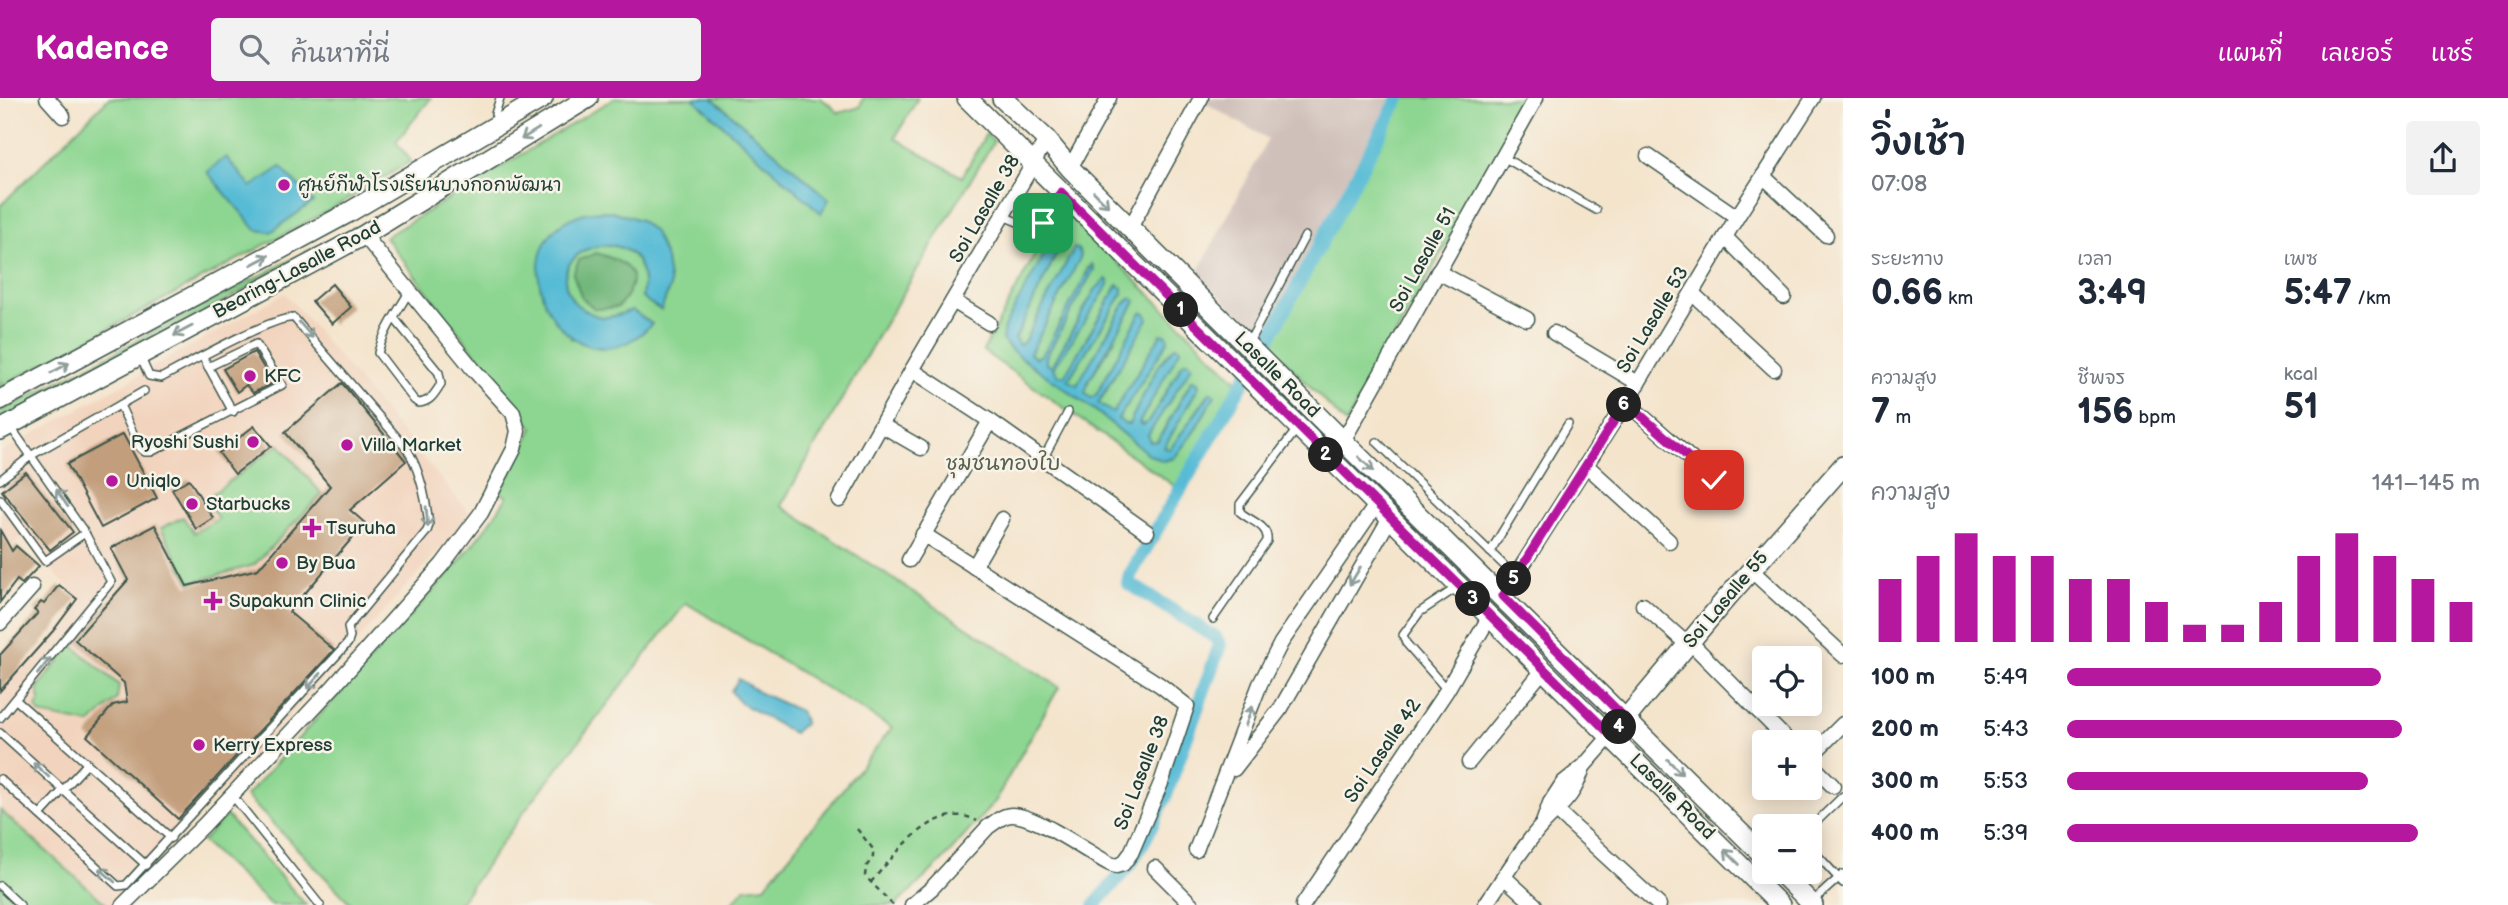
<!DOCTYPE html>
<html lang="th">
<head>
<meta charset="utf-8">
<style>
  :root { --surface:#fff; --page:#f2f2f3; --text:#1f2937; --muted:#747a83; --accent:#b5179e }
  body { margin:0; font-family:"Balsamiq Sans","Playpen Sans Thai",sans-serif; background:var(--page); color:var(--text); height:100vh; display:flex; flex-direction:column; font-size:26px; white-space:nowrap }
  * { box-sizing:border-box; margin:0 }
  p { font-size:23px; color:var(--muted) }
  .icon { flex:none; width:38px; height:38px; fill:none; stroke:currentColor; stroke-width:2; stroke-linecap:round; stroke-linejoin:round }
  .map { position:relative; flex:1; overflow:hidden }
  .drawer { display:flex; flex-direction:column; background:var(--surface); width:665px }
  .drawer>* { flex:none }
  .fabs { position:absolute; left:1752px; top:548px; display:grid; gap:14px }
  .fabs a { display:grid; place-items:center; width:70px; height:70px; border-radius:7px; background:var(--surface); box-shadow:0 4px 18px #0003; font-size:35px }
  .pin { position:absolute; display:grid; place-items:center; width:60px; height:60px; color:#fff; margin:-30px; border-radius:14px; box-shadow:0 4px 10px #0006 }
  .km { position:absolute; width:35px; height:35px; margin:-18px; border-radius:50%; background:#222; color:#fff; font-size:19px; line-height:35px; text-align:center }
  .round { display:grid; place-items:center; flex:none; width:74px; height:74px; border-radius:7px; background:var(--page) }
  .overview { display:flex; align-items:center; justify-content:space-between; height:119px; padding:0 28px }
  h1 { font-size:38px; font-weight:600; line-height:52px }
  .stats { display:grid; grid-template-columns:repeat(3,1fr); gap:10px; height:119px; padding:7px 28px }
  .stats div { display:grid; align-content:center }
  .stats b { font-size:35px; font-weight:600 }
  .stats small { font-size:19px; font-weight:400 }
  .stats p { font-size:19px }
  .chart { height:196px; padding:14px 28px }
  .chart p { display:flex; justify-content:space-between }
  .chart svg { width:100%; height:126px; margin-top:7px; stroke:var(--accent); stroke-width:6 }
  ul { padding:0 28px; list-style:none; font-size:23px }
  li { display:grid; grid-template-columns:112px 84px 1fr; align-items:center; height:52px }
  li i { height:18px; border-radius:9px; background:var(--accent) }
  header { display:flex; align-items:center; gap:42px; box-sizing:border-box; height:98px; padding:0 35px; background:var(--accent); color:#fff }
  header strong { font-size:33px }
  nav { display:flex; gap:38px; margin-inline-start:auto; font-size:24px }
  .search { width:490px; height:63px; background:var(--page); display:flex; align-items:center; gap:18px; box-sizing:border-box; padding:0 24px; border-radius:7px; color:var(--muted); font-size:26px }
  main { display:flex; flex:1; min-height:0 }
  .map>svg:first-child { display:block }
  .built { fill:#f2d4be }
  .industrial { fill:#cfc0ba }
  .green { fill:#8dd691; stroke:#568a62; stroke-width:2; fill-rule:evenodd }
  .forest { fill:#72b77b; stroke:#487a58; stroke-width:2 }
  .water { fill:#57bbd5; stroke:#3b7c84; stroke-width:2 }
  .lines { fill:none; stroke-linecap:round; stroke-linejoin:round }
  .canal { stroke:#57bbd5; stroke-width:14 }
  .building { fill:#c29e7b }
  .lane-casing { stroke:#3f564b; stroke-width:10 }
  .street-casing { stroke:#3f564b; stroke-width:17 }
  .secondary-casing { stroke:#3f564b; stroke-width:22 }
  .path { stroke:#3f564b; stroke-width:2.5; stroke-dasharray:5 5; stroke-linecap:butt }
  .lane { stroke:#fff; stroke-width:7 }
  .street { stroke:#fff; stroke-width:14 }
  .secondary { stroke:#fff; stroke-width:19 }
  .oneway { stroke:#8f9e9a }
  .route-casing { stroke:#fff; stroke-width:14 }
  .route { stroke:#b5179e; stroke-width:9 }
  .poi-dot { fill:#b5179e; stroke:#f7f3e8; stroke-width:2.5 }
  .labels { text-anchor:middle; dominant-baseline:central; stroke-width:5; stroke-linejoin:round; paint-order:stroke }
  .poi-label { font-size:19px; fill:#1f3d34; stroke:#f7f3e8; text-anchor:start }
  .street-label { font-size:19px; fill:#1f3d34; stroke:#f7f3e8 }
  .neighbourhood-label { font-size:21px; fill:#585f4d; stroke:#f7f3e8 }
</style>
</head>
<body>
<header>
<strong>Kadence</strong>
<div class="search"><svg class="icon" aria-label="search" viewBox="0 0 24 24"><circle cx="10" cy="10" r="6"/><path d="M15 15l6 6"/></svg>ค้นหาที่นี่</div>
<nav><a>แผนที่</a><a>เลเยอร์</a><a>แชร์</a></nav>
</header>
<main>
<div class="map">
<svg width="1843" height="807" viewBox="0 0 1843 807">
  <rect width="100%" height="100%" fill="#f7f3e8"/>
  <filter id="ink" filterUnits="userSpaceOnUse"><feTurbulence type="fractalNoise" baseFrequency=".0143" numOctaves="2"/><feDisplacementMap in="SourceGraphic" scale="14" xChannelSelector="R" yChannelSelector="G"/><feConvolveMatrix kernelMatrix="1 2 1 2 8 2 1 2 1" color-interpolation-filters="sRGB"/></filter>
  <filter id="wash" filterUnits="userSpaceOnUse"><feTurbulence type="fractalNoise" baseFrequency=".00686" numOctaves="4" result="noise"/><feDisplacementMap in="SourceGraphic" scale="28" xChannelSelector="R" yChannelSelector="G"/><feGaussianBlur stdDeviation="1.57" result="paint"/><feColorMatrix in="noise" values="0 0 0 0 0 0 0 0 0 0 0 0 0 0 0 0 0 1.4 0 .05"/><feComposite in="paint" operator="in"/></filter>
  <g filter="url(#wash)">
    <rect width="100%" height="100%" fill="#f4e4cc"/>
    <polygon class="built" points="285,195 471,417 118,807 107,807 0,712 0,597 81,504 22,438 0,461 0,415 2,416 0,414 0,355"/>
    <polygon class="industrial" points="1197,0 1395,0 1267,244 1197,176 1268,41"/>
    <g class="green">
      <polygon points="109,0 431,0 396,44 411,63 330,112 0,289 0,108"/>
      <path d="M615,0H693L821,114L829,101L712,0H821L839,15L860,9L863,0H918L895,40L962,79L986,36L994,43L884,227L781,408L1059,589L1000,694L998,700L944,761L896,807H730L745,790L765,788L892,630L686,505L523,715L458,807H352L246,698L458,465L491,423L507,399L500,394L533,330L385,139ZM612,113L670,189L661,212L642,200C655,119 546,144 568,194C571,199 572,203 577,207C601,224 606,221 632,212L571,241L549,139C568,120 585,115 612,113Z"/>
      <polygon points="1405,0 1528,0 1346,326 1271,248"/>
      <path d="M1061,108L1238,284L1176,389L983,253ZM1064,138L1015,241L1019,247L1024,245L1074,151L1030,256L1036,260L1043,256L1083,184L1088,169L1094,171L1046,259V266L1052,269L1095,192L1109,184L1053,271L1059,277H1065L1118,187L1123,195L1068,282L1077,288L1125,205L1114,243L1089,282L1084,295L1091,300L1096,297L1142,214L1106,294L1098,305L1113,316L1126,308L1118,321L1125,326H1129L1158,268L1139,325L1143,327L1149,323L1183,265L1148,337L1150,345L1157,343L1192,282L1163,350L1170,352L1210,294L1215,297L1193,335L1174,360L1163,363L1148,356L1096,313L1012,253L1003,242Z"/>
      <polygon points="327,143 329,146 0,324 0,314"/>
      <polygon points="279,346 322,396 254,467 190,485 161,430 183,419 194,435 218,421 206,401"/>
      <polygon points="72,547 119,587 117,601 90,626 40,616 36,610 40,602 37,590"/>
      <polygon points="0,712 107,807 0,807"/>
      <polygon points="226,717 306,807 271,807 202,743"/>
    </g>
    <path class="forest" d="M596,155C631,165 645,177 618,209L595,211L582,200L573,176L579,162Z"/>
    <g class="water">
      <polygon points="693,0 712,0 829,101 821,115"/>
      <polygon points="226,59 251,89 281,69 313,104 271,134 256,132 207,74"/>
      <path d="M612,113L640,122L654,134L666,161L670,189L661,212L642,200C656,119 546,143 568,194C571,199 572,203 577,207C601,224 606,221 632,212L652,226C569,311 483,143 585,115C594,113 604,113 612,113Z"/>
      <polygon points="1057,133 1064,138 1062,145 1015,241 1019,247 1024,244 1074,150 1078,151 1081,158 1030,256 1036,260 1043,256 1092,166 1094,171 1046,259 1046,266 1052,268 1095,192 1106,181 1109,184 1104,194 1053,271 1059,277 1065,277 1118,187 1123,190 1123,195 1068,282 1077,287 1125,205 1131,200 1136,203 1089,282 1085,295 1091,300 1096,297 1141,214 1145,215 1148,221 1098,305 1113,315 1161,236 1167,237 1168,243 1118,321 1125,326 1129,326 1158,268 1175,248 1179,249 1180,252 1139,325 1143,327 1149,323 1183,265 1188,263 1192,268 1148,337 1150,344 1158,343 1192,282 1198,284 1199,288 1164,350 1170,351 1211,294 1215,297 1193,335 1174,360 1163,363 1148,356 1096,313 1012,253 1002,242 1004,229"/>
      <polygon points="739,581 760,595 800,613 805,625 793,635 739,604 731,593"/>
    </g>
    <g class="lines">
      <polyline class="canal" points="1095,807 1131,765 1147,737 1165,699 1220,547 1215,539 1128,485 1130,477 1276,228 1399,0"/>
    </g>
    <g id="blocks">
      <g class="building">
        <polygon points="332,186 351,209 332,226 312,203"/>
        <polygon points="254,254 273,285 253,295 246,287 237,294 223,271"/>
        <polygon points="342,285 406,363 350,412 365,425 289,514 334,552 178,721 87,638 113,607 127,604 124,585 75,542 128,482 111,450 155,427 187,488 258,471 330,388 285,334"/>
        <polygon points="254,328 271,348 235,376 219,355"/>
        <polygon points="123,336 157,400 101,430 67,366"/>
        <polygon points="26,374 73,434 50,452 2,393"/>
        <polygon points="189,381 213,420 196,431 172,391"/>
        <polygon points="0,432 12,453 16,448 39,468 22,486 17,482 0,504"/>
        <polygon points="59,487 77,501 53,533 0,593 0,557 38,515 34,512 41,504 44,506"/>
      </g>
    </g>
  </g>
  <g filter="url(#ink)">
    <use href="#blocks" fill-opacity="0" stroke="#3f564b" stroke-width="2"/>
    <g class="lines">
      <g class="lane-casing">
        <g id="lane">
          <polyline points="500,0 495,16 500,25"/>
          <polyline points="1503,59 1596,112"/>
          <polyline points="1003,118 1032,130 1039,130 1061,94"/>
          <path d="M394,220L439,275L441,286C434,296 431,304 418,305L414,302L378,255C383,234 398,213 409,194"/>
          <polyline points="1249,244 1305,138"/>
          <polyline points="203,259 233,314"/>
          <polyline points="120,307 140,350 145,354 151,354 282,287 256,246 208,269"/>
          <polyline points="1377,344 1515,478"/>
          <polyline points="1043,361 1068,314"/>
          <polyline points="0,382 32,357 144,293"/>
          <polyline points="0,401 45,463 85,435"/>
          <polyline points="1490,454 1568,326"/>
          <path d="M1213,521L1267,443C1269,427 1250,423 1240,414V406L1297,331"/>
          <polyline points="1447,592 1406,545 1403,537 1420,514 1456,490"/>
          <polyline points="16,602 171,740"/>
          <polyline points="0,620 111,484 85,435 10,328"/>
          <polyline points="0,635 146,767"/>
          <path d="M0,681L118,788L126,787L348,545L350,539L348,529L427,433L429,427C426,401 421,374 407,351L294,220C274,217 184,268 161,280L149,278L140,258"/>
          <polyline points="232,697 320,807"/>
          <polyline points="40,717 87,666"/>
          <polyline points="1810,730 1843,698"/>
          <polyline points="1810,749 1843,785"/>
          <polyline points="0,788 20,807"/>
          <polyline points="1811,805 1843,776"/>
        </g>
      </g>
      <g class="street-casing">
        <g id="street">
          <polyline points="47,0 63,18"/>
          <polyline points="1648,58 1737,119"/>
          <polyline points="1070,70 1109,0"/>
          <polyline points="1763,78 1826,137"/>
          <polyline points="1130,130 1201,0"/>
          <polyline points="1725,139 1784,199"/>
          <polyline points="1438,174 1527,221"/>
          <polyline points="1692,195 1774,271"/>
          <polyline points="953,203 989,225"/>
          <polyline points="1554,235 1638,285"/>
          <polyline points="912,272 990,323 1147,434"/>
          <polyline points="1626,304 1715,382"/>
          <polyline points="883,328 921,350"/>
          <polyline points="1343,343 1536,0"/>
          <polyline points="1586,367 1669,443"/>
          <polyline points="839,402 912,272 1033,66 1046,41"/>
          <polyline points="909,462 990,323"/>
          <polyline points="974,469 1002,421"/>
          <polyline points="1751,472 1843,557"/>
          <polyline points="1503,498 1638,285 1737,119 1813,0"/>
          <polyline points="1643,507 1688,547"/>
          <polyline points="0,525 32,489"/>
          <polyline points="1690,544 1789,644"/>
          <polyline points="1810,659 1843,626"/>
          <polyline points="1469,664 1544,571"/>
          <polyline points="1810,665 1833,688"/>
          <polyline points="1234,671 1281,610 1390,420"/>
          <polyline points="1558,714 1659,807"/>
          <polyline points="1543,725 1550,705 1563,685 1583,669 1611,637"/>
          <polyline points="1196,752 1260,586 1281,545 1376,407"/>
          <polyline points="1155,770 1192,807"/>
          <polyline points="1504,779 1535,807"/>
          <polyline points="123,807 204,727 334,588 442,467 481,415 514,351 518,333 513,315 473,271 364,137"/>
          <path d="M912,807L932,790L988,729C995,724 1003,717 1012,717C1036,717 1087,754 1110,766L1116,768L1123,766L1131,755L1161,685L1187,608L1160,587L923,436"/>
          <polyline points="1303,807 1447,592 1490,518"/>
          <path d="M1485,807C1503,781 1522,749 1543,726C1563,705 1574,699 1583,669"/>
        </g>
      </g>
      <g class="secondary-casing">
        <g id="secondary">
          <polyline points="967,0 1780,807"/>
          <polyline points="1002,0 1046,41 1070,70 1343,343 1764,758"/>
          <polyline points="0,302 346,116 543,0"/>
          <polyline points="0,332 364,137 588,0"/>
          <polyline points="1618,630 1724,503 1843,368"/>
          <polyline points="1780,774 1813,807"/>
        </g>
      </g>
      <g class="path">
        <polyline points="857,731 873,751 873,759 866,769 865,778 893,807"/>
        <path d="M871,784C894,758 936,700 977,723"/>
      </g>
      <use href="#lane" class="lane"/>
      <use href="#street" class="street"/>
      <use href="#secondary" class="secondary"/>
    </g>
    <defs><path id="oneway-shaft" d="M-6 0H5M1.5-3L5.5 0L1.5 3" fill="none" stroke-width="1.6" stroke-linecap="round" stroke-linejoin="round" transform="scale(1.75)"/></defs>
    <g class="oneway">
      <use href="#oneway-shaft" transform="translate(530 36) rotate(148)"/>
      <use href="#oneway-shaft" transform="translate(1101 101) rotate(45)"/>
      <use href="#oneway-shaft" transform="translate(260 162) rotate(-28)"/>
      <use href="#oneway-shaft" transform="translate(306 232) rotate(49)"/>
      <use href="#oneway-shaft" transform="translate(183 233) rotate(152)"/>
      <use href="#oneway-shaft" transform="translate(60 270) rotate(-28)"/>
      <use href="#oneway-shaft" transform="translate(1366 366) rotate(44)"/>
      <use href="#oneway-shaft" transform="translate(62 400) rotate(-124)"/>
      <use href="#oneway-shaft" transform="translate(427 419) rotate(85)"/>
      <use href="#oneway-shaft" transform="translate(1355 478) rotate(121)"/>
      <use href="#oneway-shaft" transform="translate(44 568) rotate(-51)"/>
      <use href="#oneway-shaft" transform="translate(314 583) rotate(132)"/>
      <use href="#oneway-shaft" transform="translate(1249 618) rotate(-70)"/>
      <use href="#oneway-shaft" transform="translate(1675 669) rotate(45)"/>
      <use href="#oneway-shaft" transform="translate(41 672) rotate(-138)"/>
      <use href="#oneway-shaft" transform="translate(1732 759) rotate(-135)"/>
      <use href="#oneway-shaft" transform="translate(107 777) rotate(-138)"/>
    </g>
  </g>
  <g class="lines" filter="url(#ink)">
    <g class="route-casing">
      <polyline id="route" points="1043,125 1061,94 1611,637 1626,621 1503,498 1626,304 1714,382"/>
    </g>
    <use href="#route" class="route"/>
  </g>
  <g class="poi-dot">
    <circle cx="284" cy="87" r="7"/>
    <circle cx="250" cy="278" r="7"/>
    <circle cx="253" cy="344" r="7"/>
    <circle cx="347" cy="347" r="7"/>
    <circle cx="112" cy="383" r="7"/>
    <circle cx="192" cy="406" r="7"/>
    <path d="M308.5 419.5h7v7h7v7h-7v7h-7v-7h-7v-7h7z"/>
    <circle cx="282" cy="465" r="7"/>
    <path d="M209.5 492.5h7v7h7v7h-7v7h-7v-7h-7v-7h7z"/>
    <circle cx="199" cy="647" r="7"/>
  </g>
  <g class="labels">
    <g class="poi-label">
      <text x="298" y="87">ศูนย์กีฬาโรงเรียนบางกอกพัฒนา</text>
      <text x="264" y="278">KFC</text>
      <text x="239" y="344" text-anchor="end">Ryoshi Sushi</text>
      <text x="361" y="347">Villa Market</text>
      <text x="126" y="383">Uniqlo</text>
      <text x="206" y="406">Starbucks</text>
      <text x="326" y="430">Tsuruha</text>
      <text x="296" y="465">By Bua</text>
      <text x="229" y="503">Supakunn Clinic</text>
      <text x="213" y="647">Kerry Express</text>
    </g>
    <g class="street-label">
      <text transform="translate(985 111) rotate(-60)">Soi Lasalle 38</text>
      <text transform="translate(1423 162) rotate(-61)">Soi Lasalle 51</text>
      <text transform="translate(297 172) rotate(-28)">Bearing-Lasalle Road</text>
      <text transform="translate(1653 222) rotate(-59)">Soi Lasalle 53</text>
      <text transform="translate(1277 277) rotate(45)">Lasalle Road</text>
      <text transform="translate(1726 502) rotate(-50)">Soi Lasalle 55</text>
      <text transform="translate(1383 653) rotate(-56)">Soi Lasalle 42</text>
      <text transform="translate(1142 675) rotate(-69)">Soi Lasalle 38</text>
      <text transform="translate(1672 699) rotate(45)">Lasalle Road</text>
    </g>
    <g class="neighbourhood-label">
      <text x="1003" y="365">ชุมชนทองใบ</text>
    </g>
  </g>
</svg>
<div class="fabs">
<a><svg class="icon" aria-label="locate" viewBox="0 0 24 24"><circle cx="12" cy="12" r="6"/><path d="M12 2v4M12 18v4M2 12h4M18 12h4"/></svg></a>
<a>+</a>
<a>−</a>
</div>
<div class="pin" style="left:1043px;top:125px;background:#1e9e55"><svg class="icon" aria-label="arrive" viewBox="0 0 24 24"><path d="M6 21V4h12l-3 4 3 4H6"/></svg></div>
<div class="pin" style="left:1714px;top:382px;background:#d93025"><svg class="icon" aria-label="check" viewBox="0 0 24 24"><path d="M5 12l5 5 9-10"/></svg></div>
<b class="km" style="left:1181px;top:212px">1</b>
<b class="km" style="left:1326px;top:357px">2</b>
<b class="km" style="left:1473px;top:501px">3</b>
<b class="km" style="left:1619px;top:629px">4</b>
<b class="km" style="left:1514px;top:481px">5</b>
<b class="km" style="left:1624px;top:307px">6</b>
</div>
<section class="drawer">
<div class="overview"><div><h1>วิ่งเช้า</h1><p>07:08</p></div><a class="round"><svg class="icon" aria-label="share" viewBox="0 0 24 24"><path d="M12 15V3M7 8l5-5 5 5M5 13v7h14v-7"/></svg></a></div>
<div class="stats">
<div><p>ระยะทาง</p><b>0.66<small> km</small></b></div>
<div><p>เวลา</p><b>3:49</b></div>
<div><p>เพซ</p><b>5:47<small> /km</small></b></div>
</div>
<div class="stats">
<div><p>ความสูง</p><b>7<small> m</small></b></div>
<div><p>ชีพจร</p><b>156<small> bpm</small></b></div>
<div><p>kcal</p><b>51</b></div>
</div>
<div class="chart"><p><span>ความสูง</span>141–145 m</p>
<svg viewBox="0 0 160 44" preserveAspectRatio="none"><path d="M5 44V22M15 44V14M25 44V6M35 44V14M45 44V14M55 44V22M65 44V22M75 44V30M85 44V38M95 44V38M105 44V30M115 44V14M125 44V6M135 44V14M145 44V22M155 44V30"/></svg>
</div>
<ul>
<li><b>100 m</b>5:49<i style="width:76%"></i></li>
<li><b>200 m</b>5:43<i style="width:81%"></i></li>
<li><b>300 m</b>5:53<i style="width:73%"></i></li>
<li><b>400 m</b>5:39<i style="width:85%"></i></li>
</ul>
</section>
</main>
</body>
</html>
